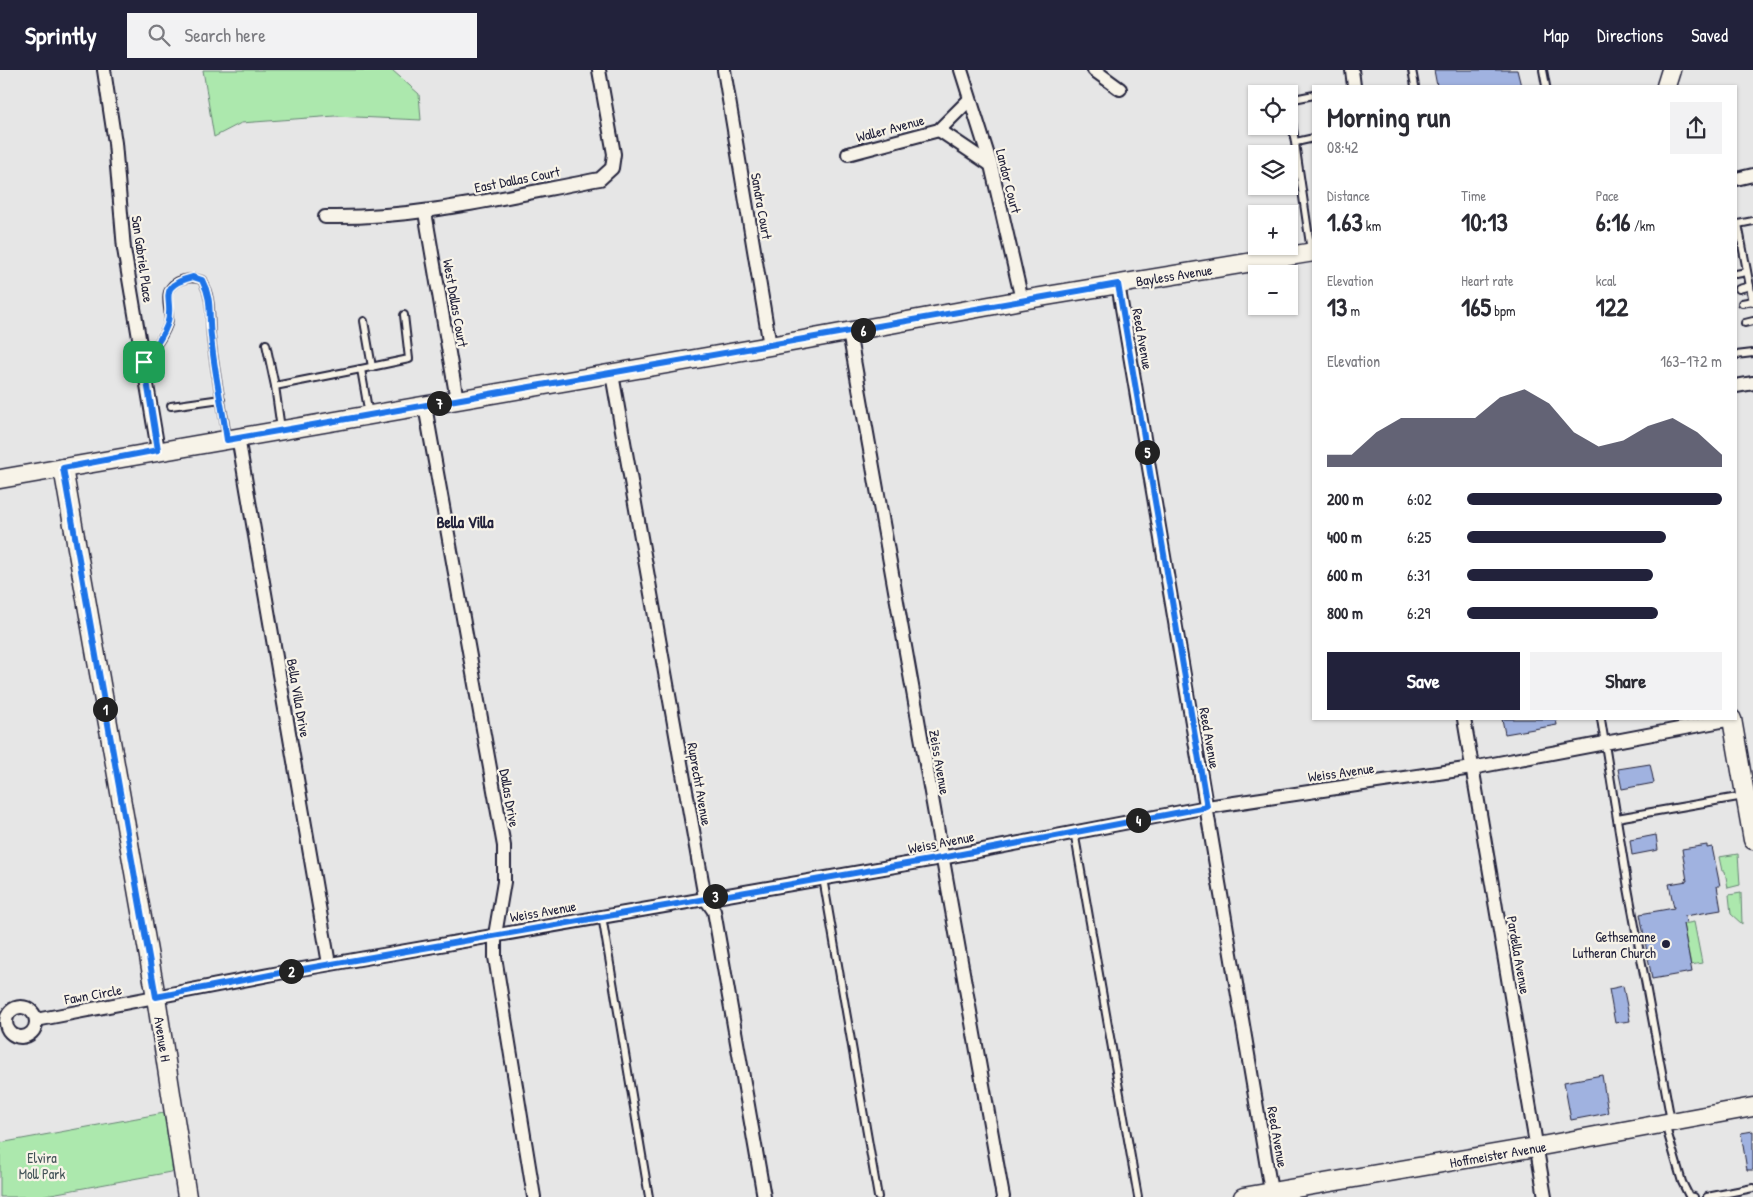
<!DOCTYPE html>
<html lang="en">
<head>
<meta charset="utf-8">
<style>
  :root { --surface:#fff; --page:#f2f2f3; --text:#2b2b33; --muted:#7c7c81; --accent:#22223b }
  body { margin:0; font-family:"Patrick Hand",sans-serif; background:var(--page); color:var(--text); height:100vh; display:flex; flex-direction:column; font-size:19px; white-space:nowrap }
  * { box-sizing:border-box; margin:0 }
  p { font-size:16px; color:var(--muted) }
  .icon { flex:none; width:28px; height:28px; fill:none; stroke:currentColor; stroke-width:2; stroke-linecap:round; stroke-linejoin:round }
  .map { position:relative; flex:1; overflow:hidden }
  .drawer { position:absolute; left:1312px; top:15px; width:425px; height:635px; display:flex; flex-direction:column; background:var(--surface); border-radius:0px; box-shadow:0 1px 4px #0004 }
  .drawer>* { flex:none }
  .buttons { position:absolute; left:1248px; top:15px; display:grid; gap:10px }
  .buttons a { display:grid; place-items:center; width:50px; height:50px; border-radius:0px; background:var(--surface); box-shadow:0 1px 4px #0004; font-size:25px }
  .pin { position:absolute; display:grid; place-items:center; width:42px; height:42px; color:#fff; margin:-21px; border-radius:10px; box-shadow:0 2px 8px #0006 }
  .km { position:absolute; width:25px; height:25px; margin:-12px; border-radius:50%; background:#222; color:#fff; font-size:14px; line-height:25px; text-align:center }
  .round { display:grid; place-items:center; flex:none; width:52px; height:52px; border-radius:0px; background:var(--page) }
  .summary { display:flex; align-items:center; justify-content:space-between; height:85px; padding:0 15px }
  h1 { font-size:28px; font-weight:700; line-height:38px }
  .figures { display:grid; grid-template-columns:repeat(3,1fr); gap:8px; height:85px; padding:5px 15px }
  .figures div { display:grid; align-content:center }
  .figures b { font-size:25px; font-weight:700 }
  .figures small { font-size:14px; font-weight:400 }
  .figures p { font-size:14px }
  .chart { height:140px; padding:10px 15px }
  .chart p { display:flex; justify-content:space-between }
  .chart svg { width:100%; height:90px; margin-top:5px; fill:var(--accent); opacity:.7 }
  .primary-button { display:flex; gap:10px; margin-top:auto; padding:10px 15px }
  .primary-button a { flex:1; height:58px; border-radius:0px; background:var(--accent); color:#fff; font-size:20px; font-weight:700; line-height:58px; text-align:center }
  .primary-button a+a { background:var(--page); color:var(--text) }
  ul { padding:0 15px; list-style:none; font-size:16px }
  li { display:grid; grid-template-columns:80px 60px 1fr; align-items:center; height:38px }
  li i { height:12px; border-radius:6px; background:var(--accent) }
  header { display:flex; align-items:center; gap:30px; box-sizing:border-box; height:70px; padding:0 25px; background:var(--accent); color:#fff }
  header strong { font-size:24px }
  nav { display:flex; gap:28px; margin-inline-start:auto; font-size:18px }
  .search { width:350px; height:45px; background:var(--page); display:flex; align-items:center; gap:12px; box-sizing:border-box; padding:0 18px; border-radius:0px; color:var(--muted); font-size:19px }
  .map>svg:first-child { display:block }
  .green { fill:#ace8ad; stroke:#678574 }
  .building { fill:#a0b2e0; stroke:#22223b }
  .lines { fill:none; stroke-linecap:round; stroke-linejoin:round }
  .lane-casing { stroke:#22223b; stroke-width:10 }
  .street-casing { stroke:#22223b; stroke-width:16 }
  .secondary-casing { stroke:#22223b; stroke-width:21 }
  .lane { stroke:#f7f3e8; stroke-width:6 }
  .street { stroke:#f7f3e8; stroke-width:12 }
  .secondary { stroke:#f7f3e8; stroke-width:18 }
  .route-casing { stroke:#fff; stroke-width:10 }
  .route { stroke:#1a73e8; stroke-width:6 }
  .poi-dot { fill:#22223b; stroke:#f7f3e8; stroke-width:2 }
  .labels { text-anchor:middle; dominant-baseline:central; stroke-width:4.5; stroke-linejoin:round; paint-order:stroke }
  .street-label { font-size:14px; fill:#22223b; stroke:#f7f3e8 }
  .poi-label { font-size:14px; fill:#22223b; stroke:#f7f3e8; text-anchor:end }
  .park-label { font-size:14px; fill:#445458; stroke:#f7f3e8 }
  .quarter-label { font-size:16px; font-weight:bold; fill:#22223b; stroke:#f7f3e8 }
</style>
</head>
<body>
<header>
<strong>Sprintly</strong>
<div class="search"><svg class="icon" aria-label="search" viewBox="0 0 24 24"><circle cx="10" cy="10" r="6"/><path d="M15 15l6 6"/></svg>Search here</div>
<nav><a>Map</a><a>Directions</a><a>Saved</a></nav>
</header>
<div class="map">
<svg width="1753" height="1127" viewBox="0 0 1753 1127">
  <rect width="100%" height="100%" fill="#e6e6e6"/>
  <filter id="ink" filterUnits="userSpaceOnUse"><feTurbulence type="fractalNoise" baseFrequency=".02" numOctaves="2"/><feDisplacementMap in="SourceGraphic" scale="10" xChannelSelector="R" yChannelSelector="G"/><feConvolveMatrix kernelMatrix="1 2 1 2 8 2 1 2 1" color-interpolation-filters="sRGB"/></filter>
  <g filter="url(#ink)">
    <g class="green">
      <polygon points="203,0 392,0 419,24 421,50 335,46 241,53 214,67"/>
      <polygon points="1738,784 1740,815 1728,818 1725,801 1722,801 1719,787"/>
      <polygon points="1741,823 1742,854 1731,844 1729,825"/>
      <polygon points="1694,852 1702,893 1691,895 1683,854"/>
      <polygon points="164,1043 176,1101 35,1127 0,1127 0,1073"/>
    </g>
    <g class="building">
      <polygon points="1434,0 1517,0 1521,16 1437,16"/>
      <polygon points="1502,649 1556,649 1557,655 1505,664"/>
      <polygon points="1650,694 1654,713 1622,719 1618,699"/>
      <polygon points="1656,765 1658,780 1632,785 1630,770"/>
      <polygon points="1707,775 1707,778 1712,777 1720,816 1717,816 1721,840 1685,846 1686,853 1683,854 1692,902 1652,909 1640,844 1674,838 1669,814 1687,811 1682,779"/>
      <polygon points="1623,916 1630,951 1615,953 1609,919"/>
      <polygon points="1602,1005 1608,1043 1571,1050 1564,1012"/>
      <polygon points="1753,1061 1753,1100 1747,1100 1741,1063"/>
    </g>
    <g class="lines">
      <g class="lane-casing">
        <g id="lane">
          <polyline points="1412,0 1415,16"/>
          <polyline points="1543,0 1546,16"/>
          <polyline points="1289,30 1314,25"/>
          <polyline points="1289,32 1311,181"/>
          <polyline points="1296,72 1314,68"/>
          <polyline points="1753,151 1738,154 1753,232"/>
          <polyline points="1736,204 1747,202"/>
          <polyline points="1739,219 1750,216"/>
          <polyline points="1742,233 1753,231"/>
          <polyline points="364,251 372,297"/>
          <polyline points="1745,253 1753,251"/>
          <polyline points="266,274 275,316"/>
          <polyline points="1736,285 1753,283"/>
          <path d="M144,291C153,280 163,268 168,254C171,244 165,232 168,222C173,209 190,206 202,210C213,231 209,244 211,266C214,300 222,334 227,368"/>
          <polyline points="361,299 409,289 404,245"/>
          <polyline points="171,336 221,329"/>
          <polyline points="281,359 275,316 361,299 369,345"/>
          <polyline points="1601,649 1628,818 1671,1051"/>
          <polyline points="1617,748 1744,726"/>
          <polyline points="1074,761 1138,1127"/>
          <polyline points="823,808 878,1127"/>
          <polyline points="602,846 649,1127"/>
          <polyline points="1665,1054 1682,1112 1689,1126 1694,1127"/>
          <polyline points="1707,1127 1753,1118"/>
        </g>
      </g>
      <g class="street-casing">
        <g id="street">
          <polyline points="104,0 115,73 124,179 158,380"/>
          <polyline points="724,0 770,276"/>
          <polyline points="961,0 991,95 1022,230"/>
          <polyline points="1094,0 1120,19"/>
          <polyline points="1352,0 1354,16"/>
          <polyline points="939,60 991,95"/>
          <polyline points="848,84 939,60 969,30"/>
          <polyline points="1736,109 1753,105"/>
          <polyline points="425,142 457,330"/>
          <path d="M325,147C418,149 509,126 600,109L612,98L614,84L599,0"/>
          <polyline points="1118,214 1272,1127"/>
          <polyline points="849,262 1003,1127"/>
          <polyline points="612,304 705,828 714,841 764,1127"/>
          <polyline points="1736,316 1753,313"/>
          <polyline points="425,336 504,776 504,812 495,865 495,887 534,1127"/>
          <polyline points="238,367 329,894"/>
          <polyline points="1464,649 1545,1127"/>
          <circle cx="21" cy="952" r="15"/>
          <polyline points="36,950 279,903 941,788 1207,737 1472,698 1732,649"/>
        </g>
      </g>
      <g class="secondary-casing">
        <g id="secondary">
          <polyline points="1666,16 1671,0"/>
          <polyline points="63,398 156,927 187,1127"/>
          <polyline points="0,409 770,276 1022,230 1314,182"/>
          <polyline points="1732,649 1753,770"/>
          <polyline points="1243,1127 1536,1077 1753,1037"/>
        </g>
      </g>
      <use href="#lane" class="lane"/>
      <use href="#street" class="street"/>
      <use href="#secondary" class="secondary"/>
    </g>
  </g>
  <g class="lines" filter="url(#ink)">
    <g class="route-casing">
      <path id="route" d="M193,207L202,210C213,231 208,244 211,266C214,301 222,335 227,370L1118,214L1207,737L941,788L280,903L156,927L63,398L158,380L144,292C152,281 162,269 167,255C176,230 153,217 193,207Z"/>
    </g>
    <use href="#route" class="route"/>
  </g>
  <circle class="poi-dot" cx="1666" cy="874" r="5"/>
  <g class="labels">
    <g class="street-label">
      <text transform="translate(890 58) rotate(-15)">Waller Avenue</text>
      <text transform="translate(517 109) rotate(-11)">East Dallas Court</text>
      <text transform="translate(1009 111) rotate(76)">Landor Court</text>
      <text transform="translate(762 136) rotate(80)">Sandra Court</text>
      <text transform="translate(143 189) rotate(82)">San Gabriel Place</text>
      <text transform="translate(1174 205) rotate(-9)">Bayless Avenue</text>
      <text transform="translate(456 233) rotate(80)">West Dallas Court</text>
      <text transform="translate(1143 269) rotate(80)">Reed Avenue</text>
      <text transform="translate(299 628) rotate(80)">Bella Villa Drive</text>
      <text transform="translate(1210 668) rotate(80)">Reed Avenue</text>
      <text transform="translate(940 692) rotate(80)">Zeiss Avenue</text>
      <text transform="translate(1341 702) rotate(-8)">Weiss Avenue</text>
      <text transform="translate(700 714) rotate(80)">Ruprecht Avenue</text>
      <text transform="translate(510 728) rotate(80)">Dallas Drive</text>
      <text transform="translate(941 772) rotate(-11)">Weiss Avenue</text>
      <text transform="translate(543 841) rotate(-10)">Weiss Avenue</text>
      <text transform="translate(1519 885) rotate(80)">Pardella Avenue</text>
      <text transform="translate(93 924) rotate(-10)">Fawn Circle</text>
      <text transform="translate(163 969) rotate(81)">Avenue H</text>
      <text transform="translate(1278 1067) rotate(80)">Reed Avenue</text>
      <text transform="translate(1498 1084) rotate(-10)">Hoffmeister Avenue</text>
    </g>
    <g class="poi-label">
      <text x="1656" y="866">Gethsemane<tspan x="1656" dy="16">Lutheran Church</tspan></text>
    </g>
    <g class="park-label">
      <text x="42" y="1087">Elvira<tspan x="42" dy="16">Moll Park</tspan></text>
    </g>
    <g class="quarter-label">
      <text x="465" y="452">Bella Villa</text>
    </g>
  </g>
</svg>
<div class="buttons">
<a><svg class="icon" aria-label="locate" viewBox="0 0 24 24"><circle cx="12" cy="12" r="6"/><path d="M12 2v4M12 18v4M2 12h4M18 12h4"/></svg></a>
<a><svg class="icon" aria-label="layers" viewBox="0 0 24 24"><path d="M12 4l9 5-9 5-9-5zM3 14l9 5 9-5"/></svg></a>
<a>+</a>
<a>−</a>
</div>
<div class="pin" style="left:144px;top:292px;background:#1e9e55"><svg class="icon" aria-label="arrive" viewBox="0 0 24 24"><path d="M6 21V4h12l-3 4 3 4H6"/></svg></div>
<b class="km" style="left:105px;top:639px">1</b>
<b class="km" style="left:291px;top:901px">2</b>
<b class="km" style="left:715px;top:826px">3</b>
<b class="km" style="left:1138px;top:750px">4</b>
<b class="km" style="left:1147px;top:382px">5</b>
<b class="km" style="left:863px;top:260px">6</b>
<b class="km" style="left:439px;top:333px">7</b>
<section class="drawer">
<div class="summary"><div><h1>Morning run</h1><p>08:42</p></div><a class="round"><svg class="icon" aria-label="share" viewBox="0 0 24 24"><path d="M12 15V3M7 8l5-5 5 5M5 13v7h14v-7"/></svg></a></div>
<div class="figures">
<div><p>Distance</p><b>1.63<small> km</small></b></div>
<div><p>Time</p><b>10:13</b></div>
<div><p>Pace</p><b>6:16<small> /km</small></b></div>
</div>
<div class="figures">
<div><p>Elevation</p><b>13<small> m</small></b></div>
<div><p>Heart rate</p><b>165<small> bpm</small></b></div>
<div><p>kcal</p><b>122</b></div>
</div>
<div class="chart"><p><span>Elevation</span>163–172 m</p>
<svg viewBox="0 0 160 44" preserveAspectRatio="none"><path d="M0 44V38L10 38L20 27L30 20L40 20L50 20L60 20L70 10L80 6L90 13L100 27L110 34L120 31L130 24L140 20L150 27L160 38V44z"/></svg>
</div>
<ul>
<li><b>200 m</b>6:02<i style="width:100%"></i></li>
<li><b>400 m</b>6:25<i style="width:78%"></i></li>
<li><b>600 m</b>6:31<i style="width:73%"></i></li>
<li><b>800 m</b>6:29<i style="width:75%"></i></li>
</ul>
<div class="primary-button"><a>Save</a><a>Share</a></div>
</section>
</div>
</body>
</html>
